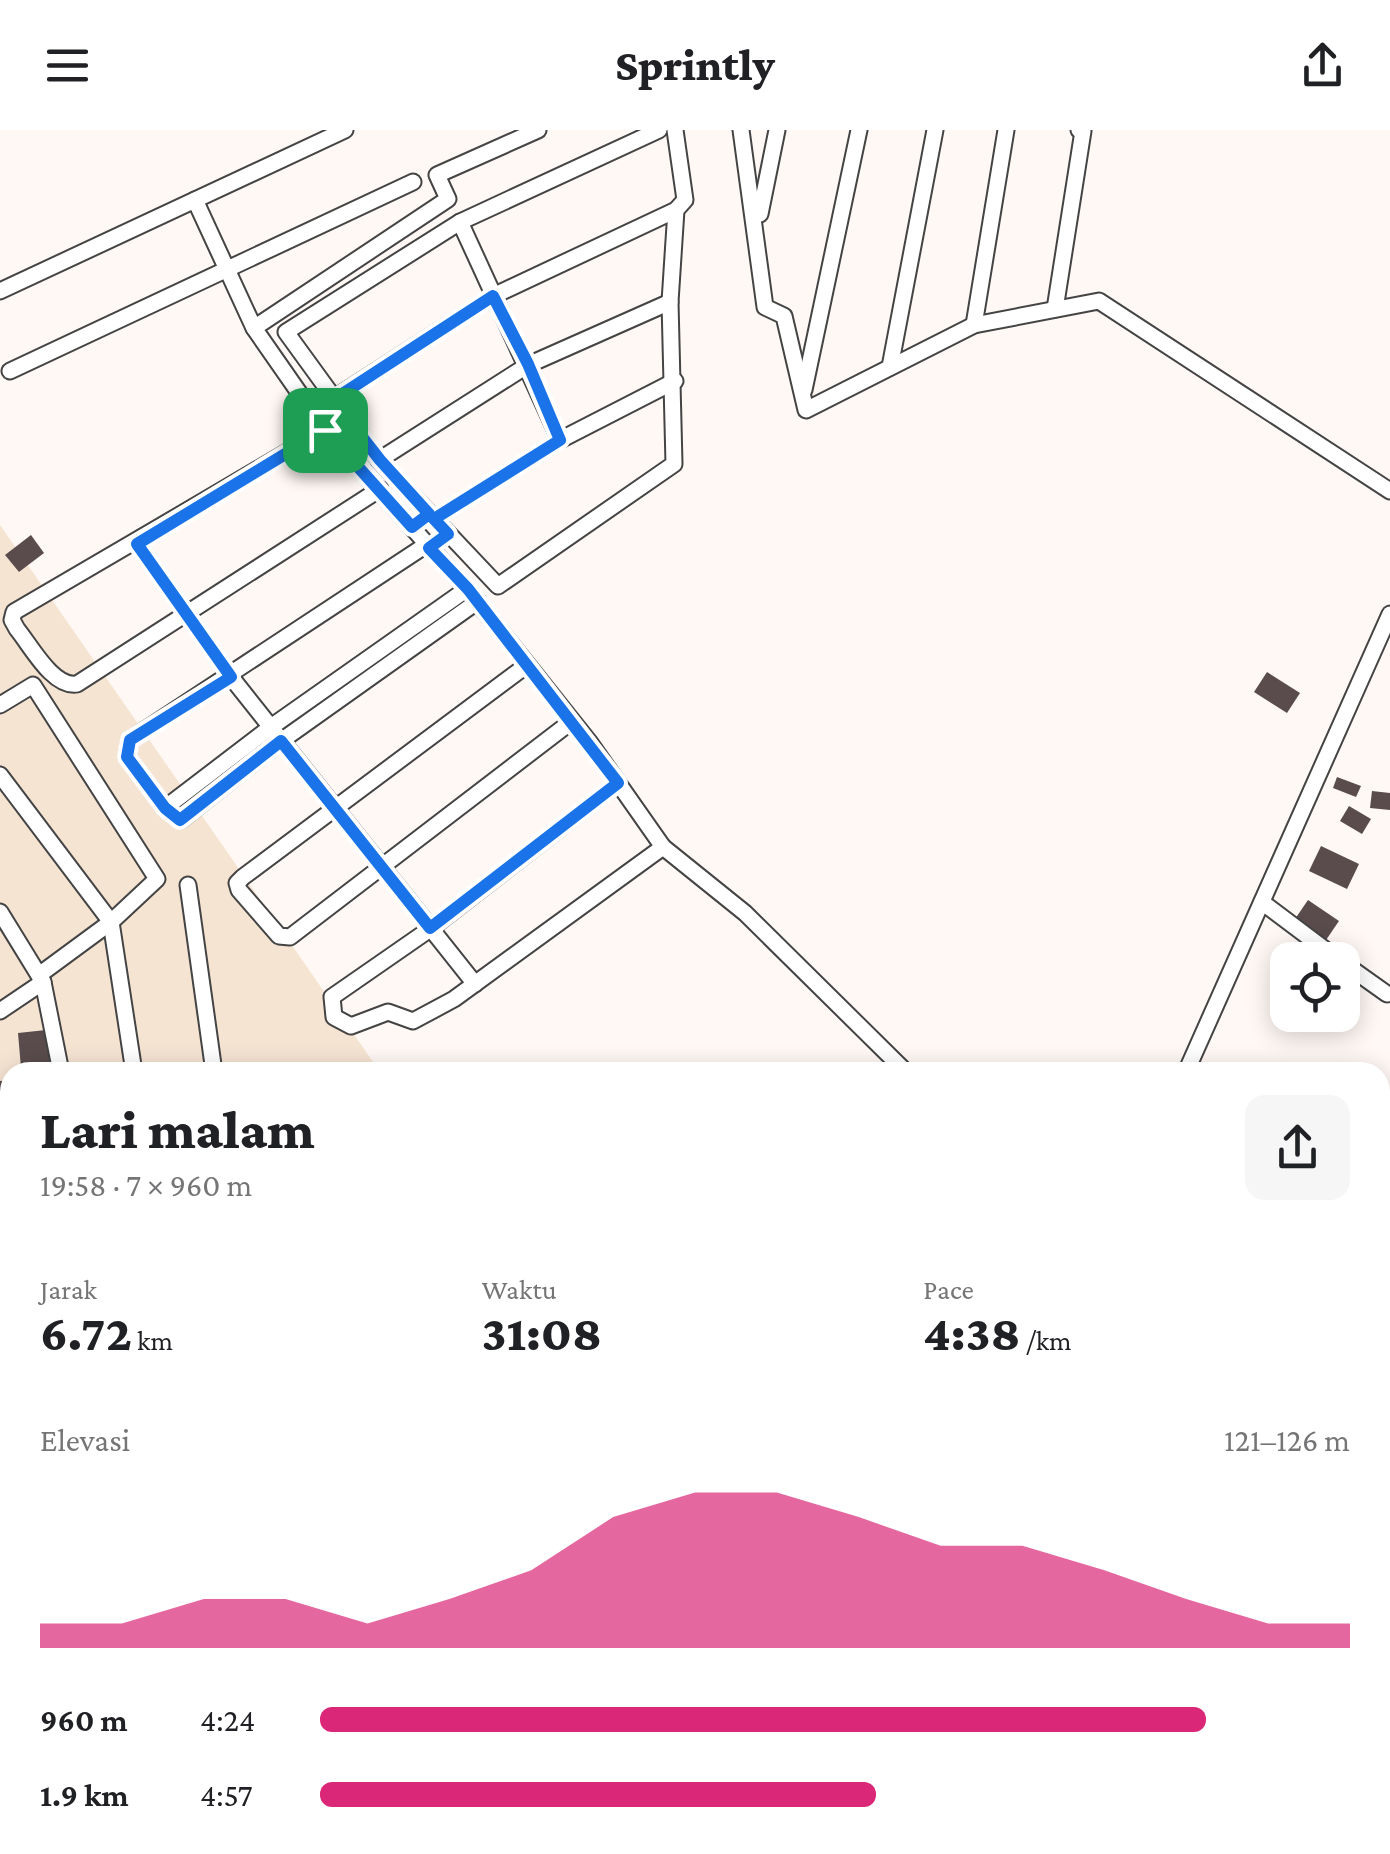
<!DOCTYPE html>
<html lang="id">
<head>
<meta charset="utf-8">
<style>
  :root { --surface:#fff; --page:#f6f6f6; --text:#202124; --muted:#757577; --accent:#db2777 }
  body { margin:0; font-family:"Crimson Pro",serif; background:var(--page); color:var(--text); height:100vh; display:flex; flex-direction:column; font-size:38px; white-space:nowrap }
  * { box-sizing:border-box; margin:0 }
  p { font-size:32px; color:var(--muted) }
  .icon { flex:none; width:55px; height:55px; fill:none; stroke:currentColor; stroke-width:2; stroke-linecap:round; stroke-linejoin:round }
  .map { position:relative; flex:1; overflow:hidden }
  .sheet { position:absolute; left:0px; top:932px; width:1390px; height:792px; display:flex; flex-direction:column; background:var(--surface); border-radius:30px 30px 0 0; box-shadow:0 5px 25px #0003 }
  .sheet>* { flex:none }
  .fabs { position:absolute; left:1270px; top:812px; display:grid; gap:20px }
  .fabs a { display:grid; place-items:center; width:90px; height:90px; border-radius:20px; background:var(--surface); box-shadow:0 5px 25px #0003; font-size:50px }
  .pin { position:absolute; display:grid; place-items:center; width:85px; height:85px; color:#fff; margin:-42px; border-radius:20px; box-shadow:0 5px 15px #0006 }
  .round { display:grid; place-items:center; flex:none; width:105px; height:105px; border-radius:20px; background:var(--page) }
  .head { display:flex; align-items:center; justify-content:space-between; height:170px; padding:0 40px }
  h1 { font-size:55px; font-weight:800; line-height:75px }
  .stats { display:grid; grid-template-columns:repeat(3,1fr); gap:15px; height:170px; padding:10px 40px }
  .stats div { display:grid; align-content:center }
  .stats b { font-size:50px; font-weight:800 }
  .stats small { font-size:28px; font-weight:400 }
  .stats p { font-size:28px }
  .chart { height:280px; padding:20px 40px }
  .chart p { display:flex; justify-content:space-between }
  .chart svg { width:100%; height:180px; margin-top:10px; fill:var(--accent); opacity:.7 }
  ul { padding:0 40px; list-style:none; font-size:32px }
  li { display:grid; grid-template-columns:160px 120px 1fr; align-items:center; height:75px }
  li i { height:25px; border-radius:12px; background:var(--accent) }
  header { display:flex; justify-content:space-between; align-items:center; height:130px; padding:0 40px; background:var(--surface); font-size:45px; font-weight:800 }
  .map>svg:first-child { display:block }
  .farmland { fill:#f6e4d3 }
  .building { fill:#5a4c4d }
  .lines { fill:none; stroke-linecap:round; stroke-linejoin:round }
  .street-casing { stroke:#444; stroke-width:19 }
  .street { stroke:#fff; stroke-width:15 }
  .route-casing { stroke:#fff; stroke-width:20 }
  .route { stroke:#1a73e8; stroke-width:12 }
</style>
</head>
<body>
<header><svg class="icon" aria-label="menu" viewBox="0 0 24 24"><path d="M4 6h16M4 12h16M4 18h16"/></svg>Sprintly<svg class="icon" aria-label="share" viewBox="0 0 24 24"><path d="M12 15V3M7 8l5-5 5 5M5 13v7h14v-7"/></svg></header>
<div class="map">
<svg width="1390" height="1724" viewBox="0 0 1390 1724">
  <rect width="100%" height="100%" fill="#fff8f4"/>
  <polygon class="farmland" points="0,395 380,942 10,942 10,1715 852,1715 851,1724 0,1724"/>
  <g class="building">
    <polygon points="31,405 44,423 19,442 5,425"/>
    <polygon points="1267,542 1300,563 1287,583 1254,562"/>
    <polygon points="1337,647 1361,656 1356,667 1333,658"/>
    <polygon points="1372,661 1390,663 1390,680 1370,678"/>
    <polygon points="1349,676 1371,689 1362,704 1340,691"/>
    <polygon points="1321,716 1359,734 1347,759 1309,741"/>
    <polygon points="1308,770 1339,791 1326,810 1295,789"/>
    <polygon points="46,900 50,935 21,938 18,903"/>
    <polygon points="10,950 10,985 0,986 0,951"/>
    <polygon points="10,992 10,1023 0,1024 0,993"/>
  </g>
  <g class="lines">
    <g class="street-casing">
      <g id="street">
        <polyline points="538,0 437,45 448,69 254,198 325,300 467,459 590,613 663,717"/>
        <polyline points="659,0 460,92 286,202 379,330 498,456 674,334 670,172 676,80 685,70 675,0"/>
        <polyline points="741,0 765,177 784,186 806,280 974,195 1099,171 1390,361"/>
        <polyline points="195,70 254,198"/>
        <polyline points="760,84 777,0"/>
        <polyline points="460,92 560,310"/>
        <polyline points="0,161 345,0"/>
        <polyline points="1055,179 1083,1 1079,0"/>
        <polyline points="974,195 1006,0"/>
        <polyline points="890,237 935,0"/>
        <polyline points="10,241 413,52"/>
        <polyline points="804,260 859,0"/>
        <polyline points="333,269 493,166 676,80"/>
        <path d="M325,300L14,482L12,490L17,499C31,516 53,558 77,554L380,359"/>
        <polyline points="379,330 528,235 670,172"/>
        <polyline points="434,389 560,310 675,251"/>
        <polyline points="137,414 231,547 475,854"/>
        <polyline points="426,415 130,610 127,627 165,678 181,690 281,611 478,471"/>
        <polyline points="527,535 243,747 237,753 239,760 279,806 290,807 572,591"/>
        <polyline points="0,575 33,555 157,749 111,792 39,845"/>
        <polyline points="0,645 111,792 134,942"/>
        <polyline points="618,653 430,799 332,867 334,887 351,896 388,882 413,891 454,869 663,717 745,783 906,942"/>
        <polyline points="165,678 271,597 467,459"/>
        <polyline points="188,755 214,942"/>
        <polyline points="1262,772 1339,830"/>
        <polyline points="0,782 43,852 61,942"/>
        <polyline points="1342,832 1387,864"/>
        <polyline points="0,881 43,852"/>
        <polyline points="1186,942 1390,484"/>
        <polyline points="0,1128 10,1193"/>
        <polyline points="0,1207 10,1206"/>
        <polyline points="0,1237 10,1235"/>
        <polyline points="1380,1271 1390,1284"/>
        <polyline points="0,1305 10,1304"/>
        <polyline points="1380,1305 1390,1322"/>
        <polyline points="0,1384 10,1382"/>
        <polyline points="0,1459 10,1458"/>
        <polyline points="0,1534 10,1532"/>
        <polyline points="0,1613 10,1611"/>
        <polyline points="0,1690 10,1689"/>
        <polyline points="181,1715 182,1724"/>
        <polyline points="433,1715 434,1724"/>
        <polyline points="620,1715 697,1724"/>
        <polyline points="291,1724 350,1715"/>
        <polyline points="856,1724 856,1715"/>
      </g>
    </g>
    <use href="#street" class="street"/>
  </g>
  <g class="lines">
    <g class="route-casing">
      <polygon id="route" points="493,166 528,234 560,310 434,389 448,404 429,418 468,459 618,653 430,798 281,611 180,690 165,678 127,627 130,610 231,547 137,414 325,300 412,397 429,384 380,330 333,270"/>
    </g>
    <use href="#route" class="route"/>
  </g>
</svg>
<div class="fabs">
<a><svg class="icon" aria-label="locate" viewBox="0 0 24 24"><circle cx="12" cy="12" r="6"/><path d="M12 2v4M12 18v4M2 12h4M18 12h4"/></svg></a>
</div>
<div class="pin" style="left:325px;top:300px;background:#1e9e55"><svg class="icon" aria-label="arrive" viewBox="0 0 24 24"><path d="M6 21V4h12l-3 4 3 4H6"/></svg></div>
<section class="sheet">
<div class="head"><div><h1>Lari malam</h1><p>19:58 · 7 × 960 m</p></div><a class="round"><svg class="icon" aria-label="share" viewBox="0 0 24 24"><path d="M12 15V3M7 8l5-5 5 5M5 13v7h14v-7"/></svg></a></div>
<div class="stats">
<div><p>Jarak</p><b>6.72<small> km</small></b></div>
<div><p>Waktu</p><b>31:08</b></div>
<div><p>Pace</p><b>4:38<small> /km</small></b></div>
</div>
<div class="chart"><p><span>Elevasi</span>121–126 m</p>
<svg viewBox="0 0 160 44" preserveAspectRatio="none"><path d="M0 44V38L10 38L20 32L30 32L40 38L50 32L60 25L70 12L80 6L90 6L100 12L110 19L120 19L130 25L140 32L150 38L160 38V44z"/></svg>
</div>
<ul>
<li><b>960 m</b>4:24<i style="width:86%"></i></li>
<li><b>1.9 km</b>4:57<i style="width:54%"></i></li>
</ul>
</section>
</div>
</body>
</html>
